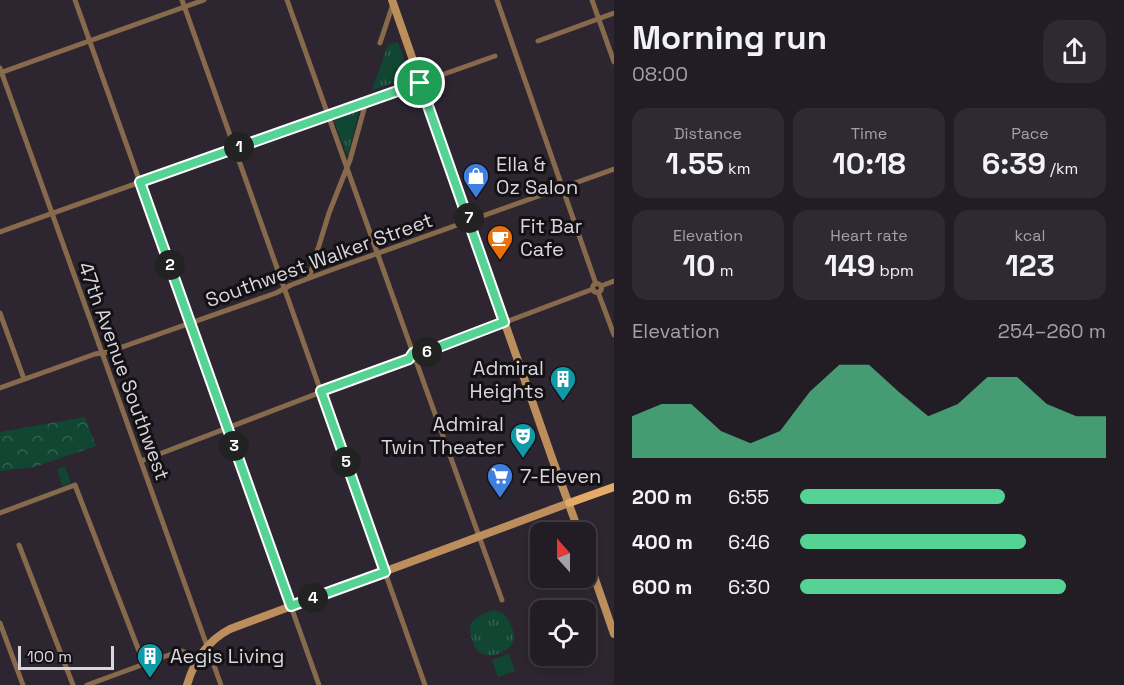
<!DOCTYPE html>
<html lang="en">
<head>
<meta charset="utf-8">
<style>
  :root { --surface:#221c25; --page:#2e2932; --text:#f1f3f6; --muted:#a2a1a7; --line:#3f3a42; --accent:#55d395 }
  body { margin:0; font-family:"Space Grotesk",sans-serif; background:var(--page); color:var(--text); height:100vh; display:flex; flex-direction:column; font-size:22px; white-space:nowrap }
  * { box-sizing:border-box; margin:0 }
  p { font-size:20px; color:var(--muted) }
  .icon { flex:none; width:33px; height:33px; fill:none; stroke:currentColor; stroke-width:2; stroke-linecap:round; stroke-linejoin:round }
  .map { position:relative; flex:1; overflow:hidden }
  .sheet { display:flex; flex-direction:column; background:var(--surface); width:510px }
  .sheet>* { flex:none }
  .needle { width:39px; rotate:339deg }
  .controls { position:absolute; left:530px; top:522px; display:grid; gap:12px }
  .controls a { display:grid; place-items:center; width:66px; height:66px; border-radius:12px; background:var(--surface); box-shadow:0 3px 9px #0003,0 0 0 2px var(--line); font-size:30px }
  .scale { position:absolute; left:18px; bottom:15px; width:96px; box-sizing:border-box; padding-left:6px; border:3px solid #dad6dd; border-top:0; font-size:16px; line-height:21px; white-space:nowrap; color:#dad6dd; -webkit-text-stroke:4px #141115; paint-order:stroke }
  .pin { position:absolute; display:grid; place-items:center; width:51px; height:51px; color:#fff; margin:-26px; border:3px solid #fff; border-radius:50%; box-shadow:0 2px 6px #0007 }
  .km { position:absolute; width:30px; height:30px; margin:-15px; border-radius:50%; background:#222; color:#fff; font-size:16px; line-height:30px; text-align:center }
  .round { display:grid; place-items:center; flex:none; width:63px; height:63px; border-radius:18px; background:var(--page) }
  .head { display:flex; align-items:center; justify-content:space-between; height:102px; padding:0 18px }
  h1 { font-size:33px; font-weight:800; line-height:45px }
  .stats { display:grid; grid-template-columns:repeat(3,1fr); gap:9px; height:102px; padding:6px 18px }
  .stats div { display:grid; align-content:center; border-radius:15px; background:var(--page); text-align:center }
  .stats b { font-size:30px; font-weight:800 }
  .stats small { font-size:16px; font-weight:400 }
  .stats p { font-size:16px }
  .chart { height:168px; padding:12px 18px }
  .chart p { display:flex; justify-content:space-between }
  .chart svg { width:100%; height:108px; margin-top:6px; fill:var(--accent); opacity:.7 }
  ul { padding:0 18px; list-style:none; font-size:20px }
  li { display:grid; grid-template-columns:96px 72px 1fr; align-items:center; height:45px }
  li i { height:15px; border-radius:8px; background:var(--accent) }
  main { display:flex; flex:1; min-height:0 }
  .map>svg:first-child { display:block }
  .grass { fill:#114632 }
  .forest { fill:url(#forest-crowns) }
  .park { fill:url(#park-tufts) }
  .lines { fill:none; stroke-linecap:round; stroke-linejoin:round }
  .minor { stroke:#876a4b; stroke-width:5 }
  .secondary { stroke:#bc8e5c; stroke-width:8 }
  .primary { stroke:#e5a968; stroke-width:8 }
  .route-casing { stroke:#fff; stroke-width:12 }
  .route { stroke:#55d395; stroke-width:8 }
  .labels { text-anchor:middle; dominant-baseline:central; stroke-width:6; stroke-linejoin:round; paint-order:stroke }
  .poi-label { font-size:20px; fill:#dad6dd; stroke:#141115; text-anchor:start }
  .street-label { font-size:20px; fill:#dad6dd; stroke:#141115 }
</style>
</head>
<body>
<main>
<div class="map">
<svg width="614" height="685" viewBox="0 0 614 685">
  <defs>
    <pattern id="forest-crowns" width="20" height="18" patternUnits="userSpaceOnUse" patternTransform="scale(1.5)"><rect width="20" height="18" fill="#114632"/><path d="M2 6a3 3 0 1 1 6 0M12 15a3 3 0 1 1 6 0" fill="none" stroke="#33604f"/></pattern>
    <pattern id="park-tufts" width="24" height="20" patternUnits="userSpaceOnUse" patternTransform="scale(1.5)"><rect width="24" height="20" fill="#114632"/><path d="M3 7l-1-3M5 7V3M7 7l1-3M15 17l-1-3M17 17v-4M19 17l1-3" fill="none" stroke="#33604f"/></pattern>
  </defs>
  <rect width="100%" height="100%" fill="#2d2631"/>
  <g class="grass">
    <polygon points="65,466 71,483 62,486 57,469"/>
    <polygon points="509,654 515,671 498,677 492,660"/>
  </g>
  <polygon class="forest" points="85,417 96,446 34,467 0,471 0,432"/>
  <g class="park">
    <polygon points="398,42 410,77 372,90 388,45"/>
    <polygon points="360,107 349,152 347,155 334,121 337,116"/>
    <path d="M493,610C502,612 507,615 510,623C512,628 514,632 514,637C513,652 489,661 478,651C474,647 473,643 472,639C465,620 478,616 493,610Z"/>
  </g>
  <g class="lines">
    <g class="minor">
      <polyline points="75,0 319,685"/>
      <polyline points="182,0 425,685"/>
      <polyline points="287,0 413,353"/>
      <polyline points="497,0 596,284"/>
      <polyline points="592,0 614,62"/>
      <polyline points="538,41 614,13"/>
      <polyline points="380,43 393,4"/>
      <polyline points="0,68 221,685"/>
      <polyline points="0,73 204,0"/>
      <polyline points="0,232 495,56"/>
      <polyline points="309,278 329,213 350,160 366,102"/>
      <circle cx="597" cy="288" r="4.5"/>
      <polyline points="601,286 614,281"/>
      <polyline points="598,292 614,335"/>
      <polyline points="0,313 24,379"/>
      <polyline points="418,355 593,289"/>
      <polyline points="416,361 502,600"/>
      <polyline points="0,388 95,354 108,352 276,293 291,285 331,270 614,169"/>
      <polyline points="141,461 410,358"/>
      <polyline points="0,513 75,485 144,664"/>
      <polyline points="19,545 73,685"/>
      <polyline points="0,623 23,685"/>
      <polyline points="87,685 177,652 182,651 198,658"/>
    </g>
    <g class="secondary">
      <polyline points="392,0 552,458 579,532"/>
      <polyline points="585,550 614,634"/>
      <path d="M187,685C194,661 207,641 230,629L569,503"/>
    </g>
    <polyline class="primary" points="569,503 614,487"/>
  </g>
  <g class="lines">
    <g class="route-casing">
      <polygon id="route" points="420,83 504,322 418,355 413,353 409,359 321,391 385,572 291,606 140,182"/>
    </g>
    <use href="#route" class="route"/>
  </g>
  <defs>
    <g id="shop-pin" transform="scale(1.35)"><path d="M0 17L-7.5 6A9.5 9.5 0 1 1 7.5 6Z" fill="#3f7fe0" stroke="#141115"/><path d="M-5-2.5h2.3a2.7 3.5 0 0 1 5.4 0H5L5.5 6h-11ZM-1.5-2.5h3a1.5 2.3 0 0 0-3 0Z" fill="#fff"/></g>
    <g id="cafe-pin" transform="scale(1.35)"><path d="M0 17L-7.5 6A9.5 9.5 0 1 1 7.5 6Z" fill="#e8710a" stroke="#141115"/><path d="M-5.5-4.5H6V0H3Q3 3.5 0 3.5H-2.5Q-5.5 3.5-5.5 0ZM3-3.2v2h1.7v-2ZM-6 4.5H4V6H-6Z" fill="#fff"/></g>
    <g id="building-pin" transform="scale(1.35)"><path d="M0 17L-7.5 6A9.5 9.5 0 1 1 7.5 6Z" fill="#0f9aa8" stroke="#141115"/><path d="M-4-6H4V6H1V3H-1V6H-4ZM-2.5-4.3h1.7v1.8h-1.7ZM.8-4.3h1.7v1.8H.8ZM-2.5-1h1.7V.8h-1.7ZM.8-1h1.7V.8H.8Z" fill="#fff"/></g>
    <g id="theatre-pin" transform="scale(1.35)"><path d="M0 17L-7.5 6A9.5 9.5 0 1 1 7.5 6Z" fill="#0f9aa8" stroke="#141115"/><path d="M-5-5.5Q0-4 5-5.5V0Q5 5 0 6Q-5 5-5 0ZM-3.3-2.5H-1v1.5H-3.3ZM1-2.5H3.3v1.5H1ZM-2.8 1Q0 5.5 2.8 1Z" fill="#fff"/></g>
    <g id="supermarket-pin" transform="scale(1.35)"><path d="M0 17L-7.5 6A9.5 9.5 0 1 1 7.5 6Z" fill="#3f7fe0" stroke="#141115"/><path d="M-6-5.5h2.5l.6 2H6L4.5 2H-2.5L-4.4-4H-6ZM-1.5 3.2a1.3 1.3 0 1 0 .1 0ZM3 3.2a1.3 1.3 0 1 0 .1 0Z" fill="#fff"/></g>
  </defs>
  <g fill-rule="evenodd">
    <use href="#shop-pin" x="476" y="176"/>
    <use href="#cafe-pin" x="500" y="238"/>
    <use href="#building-pin" x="563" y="379"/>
    <use href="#theatre-pin" x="523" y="436"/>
    <use href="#supermarket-pin" x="500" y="476"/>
    <use href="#building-pin" x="150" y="656"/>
  </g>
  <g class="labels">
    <g class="poi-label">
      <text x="496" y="164">Ella &amp;<tspan x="496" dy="23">Oz Salon</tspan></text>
      <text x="520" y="226">Fit Bar<tspan x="520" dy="23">Cafe</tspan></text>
      <text x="544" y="368" text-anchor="end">Admiral<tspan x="544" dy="23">Heights</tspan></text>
      <text x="504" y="424" text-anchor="end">Admiral<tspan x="504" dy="23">Twin Theater</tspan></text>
      <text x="520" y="476">7-Eleven</text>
      <text x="170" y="656">Aegis Living</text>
    </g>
    <g class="street-label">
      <text transform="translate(319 260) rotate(-20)">Southwest Walker Street</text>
      <text transform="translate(124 371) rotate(70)">47th Avenue Southwest</text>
    </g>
  </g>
</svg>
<div class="controls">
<a><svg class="needle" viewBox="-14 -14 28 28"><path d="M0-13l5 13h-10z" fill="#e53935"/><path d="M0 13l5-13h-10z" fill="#a2a1a7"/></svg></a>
<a><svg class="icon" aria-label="locate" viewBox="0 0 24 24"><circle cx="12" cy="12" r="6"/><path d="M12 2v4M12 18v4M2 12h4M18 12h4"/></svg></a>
</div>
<div class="scale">100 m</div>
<div class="pin" style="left:420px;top:83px;background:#1e9e55"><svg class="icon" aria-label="arrive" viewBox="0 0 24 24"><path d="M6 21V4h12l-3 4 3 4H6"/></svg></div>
<b class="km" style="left:239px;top:147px">1</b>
<b class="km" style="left:170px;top:265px">2</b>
<b class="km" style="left:234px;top:446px">3</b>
<b class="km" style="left:313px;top:598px">4</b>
<b class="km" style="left:346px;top:462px">5</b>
<b class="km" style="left:427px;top:352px">6</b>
<b class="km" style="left:469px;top:218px">7</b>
</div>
<section class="sheet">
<div class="head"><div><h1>Morning run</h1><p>08:00</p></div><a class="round"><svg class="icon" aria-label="share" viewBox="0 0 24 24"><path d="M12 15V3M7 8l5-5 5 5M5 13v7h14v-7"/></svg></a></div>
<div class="stats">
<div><p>Distance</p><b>1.55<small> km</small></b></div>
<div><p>Time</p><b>10:18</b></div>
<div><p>Pace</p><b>6:39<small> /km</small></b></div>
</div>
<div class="stats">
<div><p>Elevation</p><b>10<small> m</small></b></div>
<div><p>Heart rate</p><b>149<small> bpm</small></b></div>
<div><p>kcal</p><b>123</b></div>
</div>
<div class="chart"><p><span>Elevation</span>254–260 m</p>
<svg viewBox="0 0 160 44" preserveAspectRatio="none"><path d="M0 44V27L10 22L20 22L30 33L40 38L50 33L60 17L70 6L80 6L90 17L100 27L110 22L120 11L130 11L140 22L150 27L160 27V44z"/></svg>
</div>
<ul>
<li><b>200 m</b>6:55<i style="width:67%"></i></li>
<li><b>400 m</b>6:46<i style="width:74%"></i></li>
<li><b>600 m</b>6:30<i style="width:87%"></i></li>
</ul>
</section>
</main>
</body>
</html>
